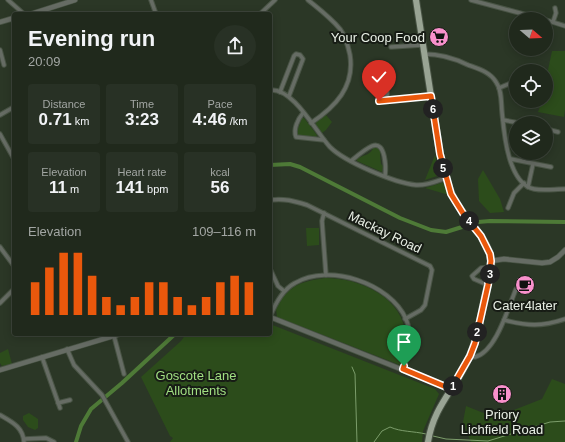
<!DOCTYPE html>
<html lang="en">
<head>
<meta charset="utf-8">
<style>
  :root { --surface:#20291c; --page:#283125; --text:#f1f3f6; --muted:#a2a6a3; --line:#3d453b; --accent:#ea580c }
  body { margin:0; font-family:Arial,sans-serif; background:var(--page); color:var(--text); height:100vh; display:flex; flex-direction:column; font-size:15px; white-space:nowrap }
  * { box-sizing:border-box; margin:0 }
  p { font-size:13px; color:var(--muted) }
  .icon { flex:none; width:22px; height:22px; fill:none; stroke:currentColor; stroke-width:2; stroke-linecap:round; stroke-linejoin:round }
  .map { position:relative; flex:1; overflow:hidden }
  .side { position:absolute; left:12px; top:12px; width:260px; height:324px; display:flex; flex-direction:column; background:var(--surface); border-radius:4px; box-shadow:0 2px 10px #0003,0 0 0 1px var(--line) }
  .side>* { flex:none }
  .needle { width:26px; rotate:109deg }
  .fabs { position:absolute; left:509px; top:12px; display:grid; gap:8px }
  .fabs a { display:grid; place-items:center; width:44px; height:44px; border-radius:50%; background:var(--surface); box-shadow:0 2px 10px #0003,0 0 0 1px var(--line); font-size:20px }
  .pin { position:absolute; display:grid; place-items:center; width:34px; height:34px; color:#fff; margin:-41px -17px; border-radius:50% 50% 50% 0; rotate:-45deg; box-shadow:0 0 4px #0007 }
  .pin .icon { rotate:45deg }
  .km { position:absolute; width:20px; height:20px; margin:-10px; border-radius:50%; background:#222; color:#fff; font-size:11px; line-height:20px; text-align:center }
  .round { display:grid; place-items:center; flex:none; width:42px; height:42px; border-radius:21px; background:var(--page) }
  .overview { display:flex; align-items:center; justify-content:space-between; height:68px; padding:0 16px }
  h1 { font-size:22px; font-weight:800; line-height:30px }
  .metrics { display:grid; grid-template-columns:repeat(3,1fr); gap:6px; height:68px; padding:4px 16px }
  .metrics div { display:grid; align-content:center; border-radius:4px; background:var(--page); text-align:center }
  .metrics b { font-size:17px; font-weight:800 }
  .metrics small { font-size:11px; font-weight:400 }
  .metrics p { font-size:11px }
  .chart { height:112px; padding:8px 16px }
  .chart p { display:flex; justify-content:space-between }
  .chart svg { width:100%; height:72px; margin-top:4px; stroke:var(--accent); stroke-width:6 }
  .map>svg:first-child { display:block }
  .green { fill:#2c4c1b }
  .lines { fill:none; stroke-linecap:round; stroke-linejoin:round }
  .stream { stroke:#7c9d6b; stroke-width:1 }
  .canal { stroke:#4e7a37; stroke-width:4 }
  .minor-casing { stroke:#495445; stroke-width:5.5 }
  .tertiary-casing { stroke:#495445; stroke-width:6 }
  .primary-casing { stroke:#495445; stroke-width:8 }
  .minor { stroke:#666c64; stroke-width:3.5 }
  .tertiary { stroke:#666c64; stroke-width:4.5 }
  .primary { stroke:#99a494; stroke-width:6 }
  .route-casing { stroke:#fff; stroke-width:8 }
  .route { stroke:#ea580c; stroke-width:5 }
  .labels { text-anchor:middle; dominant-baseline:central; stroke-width:4; stroke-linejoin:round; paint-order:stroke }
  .poi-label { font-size:13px; fill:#e8efe5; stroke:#171c15 }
  .street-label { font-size:13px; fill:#e8efe5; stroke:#171c15 }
  .park-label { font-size:13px; fill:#a1df82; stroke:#171c15 }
</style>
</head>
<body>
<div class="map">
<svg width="565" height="442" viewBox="0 0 565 442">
  <rect width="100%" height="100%" fill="#2b3726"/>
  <g class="green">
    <polygon points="552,51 565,51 565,110 564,117 538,112 542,101 546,101 546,89 550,77 546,76 546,71 531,71 531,70 548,70"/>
    <polygon points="326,115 332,122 326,130 322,133 316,125 316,122"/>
    <polygon points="302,118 304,118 317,135 316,137 298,137 296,134"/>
    <path d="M377,147L381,151L380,155L381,164L383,166L382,172L357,161V159C363,155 371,155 373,148Z"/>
    <polygon points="435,155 440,173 437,176 425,180"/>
    <polygon points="483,170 500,199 504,212 490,213 479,201 478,179"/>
    <polygon points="444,182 449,195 425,188"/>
    <polygon points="306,228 319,228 319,245 307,246"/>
    <path d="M325,278C360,278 404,297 406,338C406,346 405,357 400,365L277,317L276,309C289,285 299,282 325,278Z"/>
    <polygon points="270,324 435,389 439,394 423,431 422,442 170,442 173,438 170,436 141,377 181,341 186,334 270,334"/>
    <polygon points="8,349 12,364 2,366 0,363 0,353"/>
    <polygon points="552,379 565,384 565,442 471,442 463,422 466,406 491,416 506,413 542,399"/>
    <polygon points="29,413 38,419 38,428 35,430 28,427 23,420 23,416"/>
  </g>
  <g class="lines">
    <g class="stream">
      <polyline points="352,367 355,374 357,442"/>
      <polyline points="433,436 446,439 488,441 550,422 565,421"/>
      <path d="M374,442L382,431L390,427C401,432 413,431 426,434"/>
    </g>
    <g class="canal">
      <polyline points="270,165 290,164 300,167 400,218 431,230 446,232 478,222 490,221 565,222"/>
      <polyline points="76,442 81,426 91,409 122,383 175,334"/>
    </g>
    <g class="minor-casing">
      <g id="minor">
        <polyline points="8,0 24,14"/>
        <polyline points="151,0 156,14"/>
        <path d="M308,0C319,9 331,18 340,29C346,37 348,46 350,55C355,87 335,107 311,123"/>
        <polyline points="471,0 542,19"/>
        <polyline points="260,14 275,0"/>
        <polyline points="546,20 565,26"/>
        <polyline points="553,22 556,13 555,8"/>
        <polyline points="391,47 422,45"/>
        <polyline points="0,50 4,65"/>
        <path d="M424,54C440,54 454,58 468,65C479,69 490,72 496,82C502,90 501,102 502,112C504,133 508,184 534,189C544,191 555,189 565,189"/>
        <polyline points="499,88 511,83 516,84"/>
        <path d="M270,90C294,88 315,131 330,147C345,162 395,183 416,185C426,186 437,181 446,178"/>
        <polyline points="280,92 294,56 296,54 300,55 303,59 289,96"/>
        <polyline points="387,92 387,100"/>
        <polyline points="378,100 380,101 431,95"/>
        <path d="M303,113C298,119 293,129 296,137L324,140"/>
        <polyline points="0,115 14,107"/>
        <polyline points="503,120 519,123"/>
        <polyline points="546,129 558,132"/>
        <polyline points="0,134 14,159"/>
        <polyline points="511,159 551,167"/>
        <path d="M351,161C357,156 365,149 372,146C386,140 386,169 385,176"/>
        <polyline points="528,187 533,164"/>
        <path d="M270,200C284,198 294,201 307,205L430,266L432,270L425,305L421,310L405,319"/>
        <polyline points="508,208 514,193 524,183"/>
        <polyline points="324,213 322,221 326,275"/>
        <polyline points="0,247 14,266"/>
        <polyline points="270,269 278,286 284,291"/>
        <polyline points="488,285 474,279 472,276 481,268 491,267"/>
        <polyline points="0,303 14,289"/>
        <path d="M270,317C275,304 282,290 295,283C329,263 390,283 406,319C413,336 409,353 403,369"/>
        <path d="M504,320C528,326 541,327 565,319"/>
        <polyline points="114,336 124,374"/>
        <polyline points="67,349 74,365 102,395 128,442"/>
        <path d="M470,356L475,357C496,352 508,308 516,289"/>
        <polyline points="42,357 60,408"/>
        <polyline points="58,403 70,400"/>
        <path d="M0,415C12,422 23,427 24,442"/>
        <polyline points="24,439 46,438 54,442"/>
      </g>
    </g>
    <g class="tertiary-casing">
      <g id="tertiary">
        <polyline points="31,14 75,0"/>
        <polyline points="0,22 14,18"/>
        <polyline points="491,261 504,259 542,263 550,262 558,257 565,250"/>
        <polyline points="270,317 451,389"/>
        <polyline points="0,370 120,334"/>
      </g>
    </g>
    <g class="primary-casing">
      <path id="primary" d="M416,0L440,154C444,172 448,190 458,205C468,222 484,235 490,254C494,267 488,283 485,296C481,315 478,337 470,355C457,388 434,404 428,442"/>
    </g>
    <use href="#minor" class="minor"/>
    <use href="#tertiary" class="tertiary"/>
    <use href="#primary" class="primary"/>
  </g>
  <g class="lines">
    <g class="route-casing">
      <polyline id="route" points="379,101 431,96 440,154 451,194 464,215 481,236 490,254 491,261 488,285 475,343 470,356 451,389 403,369 404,366"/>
    </g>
    <use href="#route" class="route"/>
  </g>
  <defs>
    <g id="supermarket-disc" transform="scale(1)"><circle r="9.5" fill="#f890cb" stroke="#171c15"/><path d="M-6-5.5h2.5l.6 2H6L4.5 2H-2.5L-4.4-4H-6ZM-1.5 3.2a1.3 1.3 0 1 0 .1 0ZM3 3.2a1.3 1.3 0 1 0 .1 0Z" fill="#111"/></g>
    <g id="cafe-disc" transform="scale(1)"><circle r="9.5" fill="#f890cb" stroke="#171c15"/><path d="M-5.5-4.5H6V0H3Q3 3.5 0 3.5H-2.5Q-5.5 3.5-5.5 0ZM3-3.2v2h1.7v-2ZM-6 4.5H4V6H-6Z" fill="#111"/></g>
    <g id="building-disc" transform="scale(1)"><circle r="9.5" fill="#f890cb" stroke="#171c15"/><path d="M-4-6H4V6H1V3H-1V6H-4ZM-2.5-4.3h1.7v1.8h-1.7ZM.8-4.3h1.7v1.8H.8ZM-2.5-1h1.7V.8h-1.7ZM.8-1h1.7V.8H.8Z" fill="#111"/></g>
  </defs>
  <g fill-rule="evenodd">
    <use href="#supermarket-disc" x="439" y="37"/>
    <use href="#cafe-disc" x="525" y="285"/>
    <use href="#building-disc" x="502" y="394"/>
  </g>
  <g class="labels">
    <g class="poi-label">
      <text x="425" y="37" text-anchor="end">Your Coop Food</text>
      <text x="525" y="305">Cater4later</text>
      <text x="502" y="414">Priory<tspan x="502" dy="15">Lichfield Road</tspan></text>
    </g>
    <g class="street-label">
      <text transform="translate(385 232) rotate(26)">Mackay Road</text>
    </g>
    <g class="park-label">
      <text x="196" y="375">Goscote Lane<tspan x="196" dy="15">Allotments</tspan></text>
    </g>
  </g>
</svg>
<div class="fabs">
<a><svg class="needle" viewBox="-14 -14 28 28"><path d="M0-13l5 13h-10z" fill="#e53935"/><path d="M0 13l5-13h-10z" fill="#a2a6a3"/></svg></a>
<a><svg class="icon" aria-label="locate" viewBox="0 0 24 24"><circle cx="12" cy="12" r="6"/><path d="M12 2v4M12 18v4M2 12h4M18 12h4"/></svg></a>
<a><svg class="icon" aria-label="layers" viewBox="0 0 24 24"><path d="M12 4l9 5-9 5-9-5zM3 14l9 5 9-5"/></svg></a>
</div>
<div class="pin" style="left:404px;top:366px;background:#1e9e55"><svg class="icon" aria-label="arrive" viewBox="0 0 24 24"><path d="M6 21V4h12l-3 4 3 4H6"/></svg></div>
<div class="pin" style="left:379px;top:101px;background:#d93025"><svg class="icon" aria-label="check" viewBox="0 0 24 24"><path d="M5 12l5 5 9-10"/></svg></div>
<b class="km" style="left:453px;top:386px">1</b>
<b class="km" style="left:477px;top:332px">2</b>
<b class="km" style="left:490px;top:274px">3</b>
<b class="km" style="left:469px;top:221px">4</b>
<b class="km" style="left:443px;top:168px">5</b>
<b class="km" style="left:433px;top:109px">6</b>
<section class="side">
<div class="overview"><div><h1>Evening run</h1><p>20:09</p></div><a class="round"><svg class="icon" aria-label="share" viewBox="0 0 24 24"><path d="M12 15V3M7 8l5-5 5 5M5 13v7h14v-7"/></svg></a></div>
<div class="metrics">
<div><p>Distance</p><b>0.71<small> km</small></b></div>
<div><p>Time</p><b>3:23</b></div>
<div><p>Pace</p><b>4:46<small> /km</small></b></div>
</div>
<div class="metrics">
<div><p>Elevation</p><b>11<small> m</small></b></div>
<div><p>Heart rate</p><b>141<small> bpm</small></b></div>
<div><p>kcal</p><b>56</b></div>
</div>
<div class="chart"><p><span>Elevation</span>109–116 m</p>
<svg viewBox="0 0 160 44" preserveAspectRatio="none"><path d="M5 44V24M15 44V15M25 44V6M35 44V6M45 44V20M55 44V33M65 44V38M75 44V33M85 44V24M95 44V24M105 44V33M115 44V38M125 44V33M135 44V24M145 44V20M155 44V24"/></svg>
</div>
</section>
</div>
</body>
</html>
